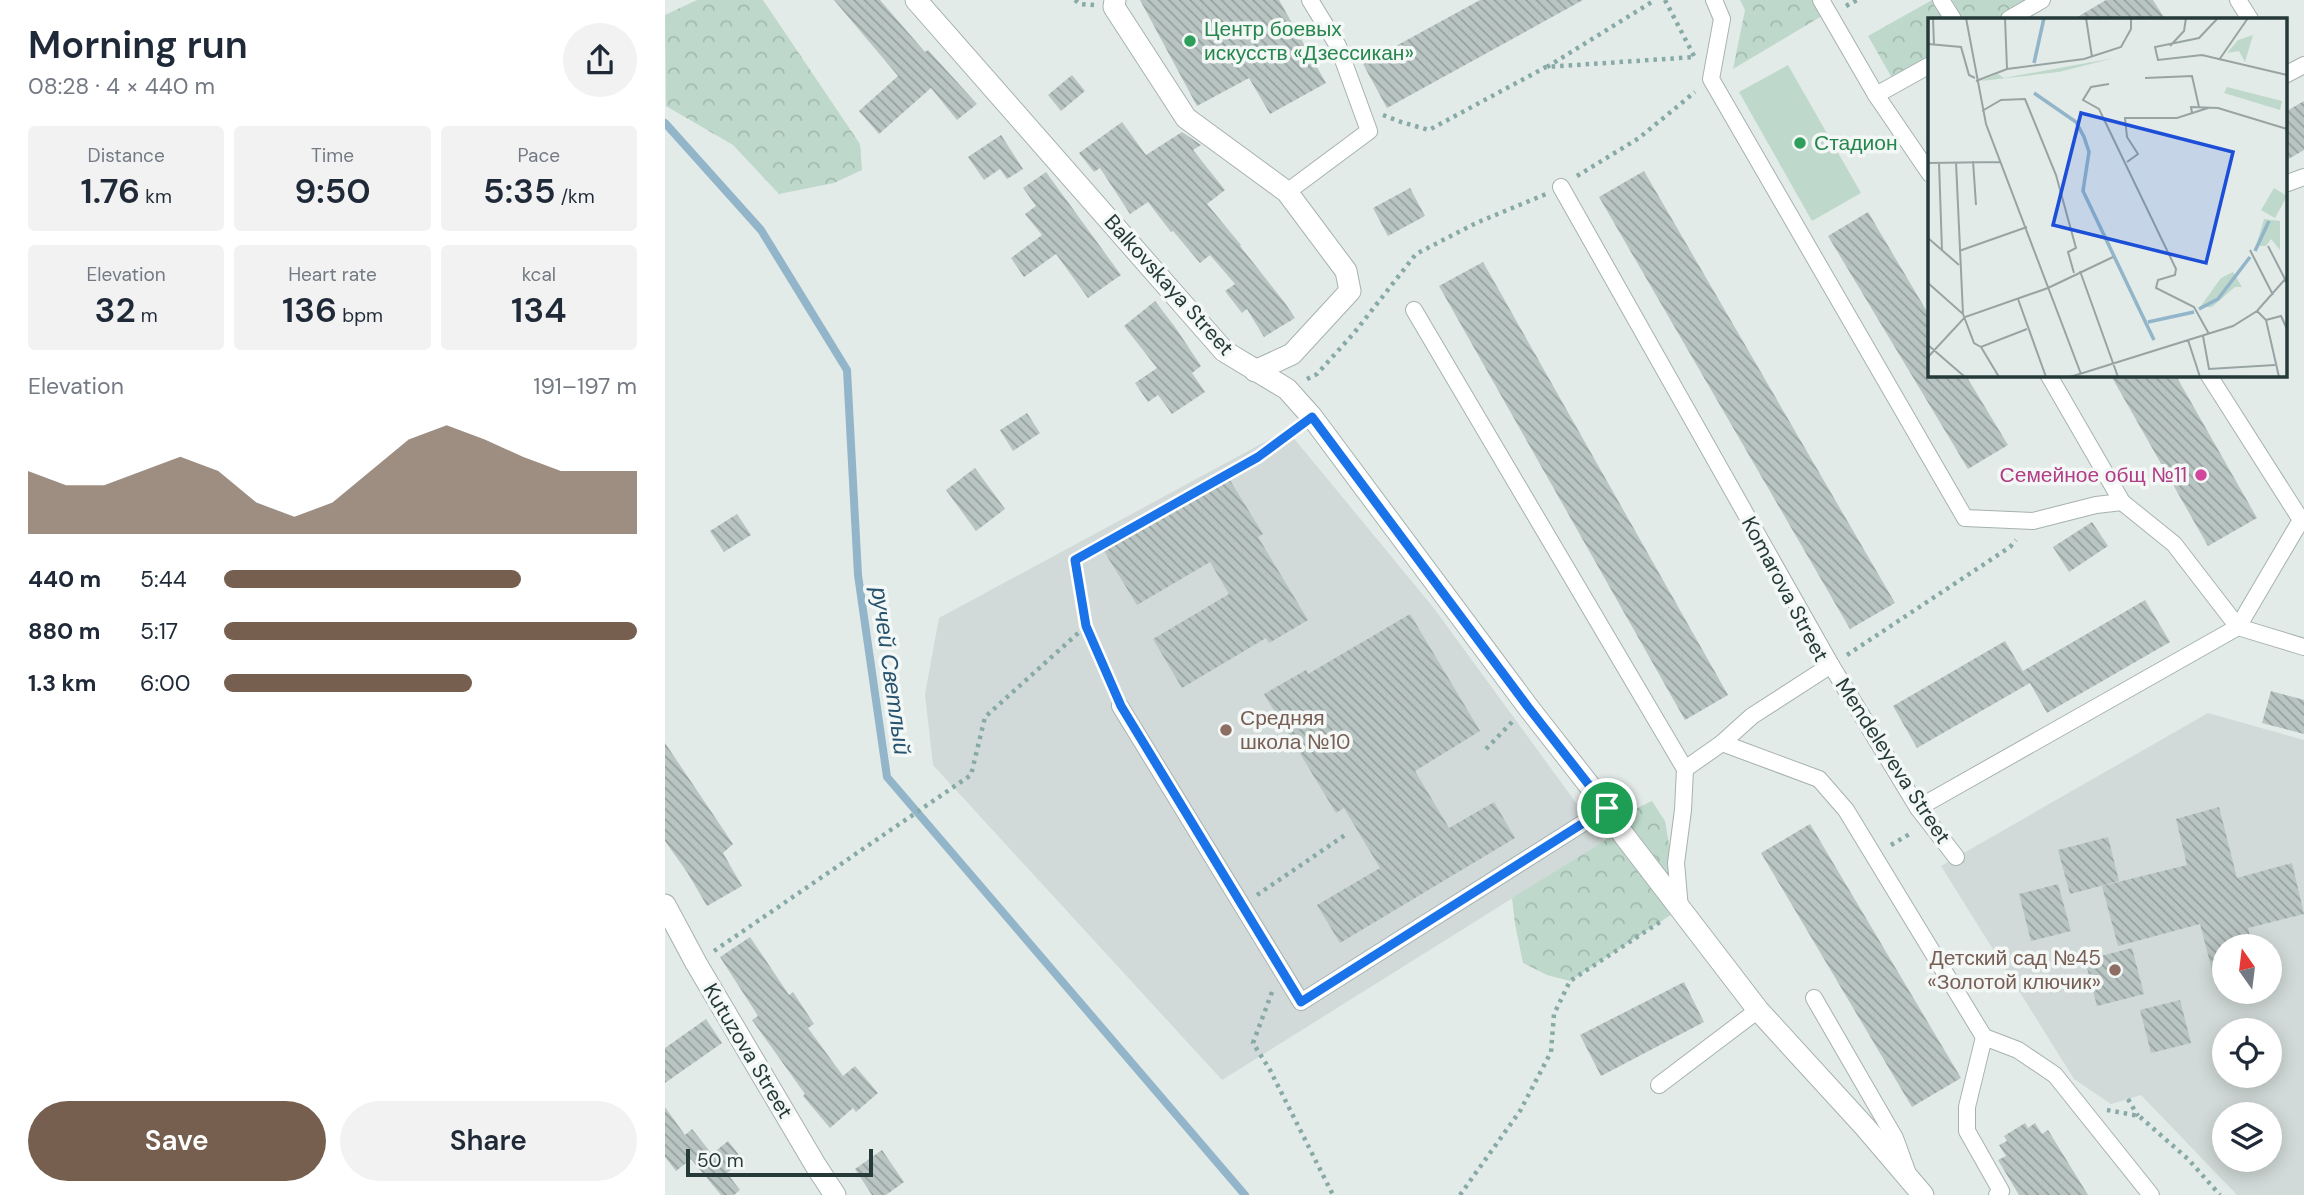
<!DOCTYPE html>
<html lang="en">
<head>
<meta charset="utf-8">
<style>
  :root { --surface:#fff; --page:#f2f2f3; --text:#1f2937; --muted:#747a83; --accent:#765f4e }
  body { margin:0; font-family:"DM Sans",sans-serif; background:var(--page); color:var(--text); height:100vh; display:flex; flex-direction:column; font-size:26px; white-space:nowrap }
  * { box-sizing:border-box; margin:0 }
  p { font-size:23px; color:var(--muted) }
  .icon { flex:none; width:38px; height:38px; fill:none; stroke:currentColor; stroke-width:2; stroke-linecap:round; stroke-linejoin:round }
  .map { position:relative; flex:1; overflow:hidden }
  .side { display:flex; flex-direction:column; background:var(--surface); width:665px }
  .side>* { flex:none }
  .needle { width:46px; rotate:346deg }
  .tools { position:absolute; left:1547px; top:934px; display:grid; gap:14px }
  .tools a { display:grid; place-items:center; width:70px; height:70px; border-radius:50%; background:var(--surface); box-shadow:0 4px 18px #0003; font-size:35px }
  .scale { position:absolute; left:21px; bottom:18px; width:187px; box-sizing:border-box; padding-left:7px; border:4px solid #253a38; border-top:0; font-size:19px; line-height:24px; white-space:nowrap; color:#253a38; -webkit-text-stroke:5px #f3f8f6; paint-order:stroke }
  .pin { position:absolute; display:grid; place-items:center; width:60px; height:60px; color:#fff; margin:-30px; border:4px solid #fff; border-radius:50%; box-shadow:0 2px 7px #0007 }
  .round { display:grid; place-items:center; flex:none; width:74px; height:74px; border-radius:37px; background:var(--page) }
  .overview { display:flex; align-items:center; justify-content:space-between; height:119px; padding:0 28px }
  h1 { font-size:38px; font-weight:600; line-height:52px }
  .stats { display:grid; grid-template-columns:repeat(3,1fr); gap:10px; height:119px; padding:7px 28px }
  .stats div { display:grid; align-content:center; border-radius:7px; background:var(--page); text-align:center }
  .stats b { font-size:35px; font-weight:600 }
  .stats small { font-size:19px; font-weight:400 }
  .stats p { font-size:19px }
  .chart { height:196px; padding:14px 28px }
  .chart p { display:flex; justify-content:space-between }
  .chart svg { width:100%; height:126px; margin-top:7px; fill:var(--accent); opacity:.7 }
  .action { display:flex; gap:14px; margin-top:auto; padding:14px 28px }
  .action a { flex:1; height:80px; border-radius:42px; background:var(--accent); color:#fff; font-size:28px; font-weight:600; line-height:80px; text-align:center }
  .action a+a { background:var(--page); color:var(--text) }
  ul { padding:0 28px; list-style:none; font-size:23px }
  li { display:grid; grid-template-columns:112px 84px 1fr; align-items:center; height:52px }
  li i { height:18px; border-radius:9px; background:var(--accent) }
  main { display:flex; flex:1; min-height:0 }
  .map>svg:first-child { display:block }
  .built { fill:#d1dad8; fill-rule:evenodd }
  .grass { fill:#bed9cb }
  .forest { fill:url(#forest-crowns) }
  .lines { fill:none; stroke-linecap:round; stroke-linejoin:round }
  .stream { stroke:#92b5c9; stroke-width:8 }
  .building { fill:url(#building-back-hatch) }
  .lane-casing { stroke:#a6b2b0; stroke-width:18 }
  .street-casing { stroke:#a6b2b0; stroke-width:23 }
  .path { stroke:#87aaa7; stroke-width:4.5; stroke-dasharray:3.5 5; stroke-linecap:butt }
  .lane { stroke:#fff; stroke-width:16 }
  .street { stroke:#fff; stroke-width:21 }
  .route-casing { stroke:#fff; stroke-width:14 }
  .route { stroke:#1a73e8; stroke-width:9 }
  .leisure-dot { fill:#2e9e5b; stroke:#f3f8f6; stroke-width:2.5 }
  .hotel-dot { fill:#d1479c; stroke:#f3f8f6; stroke-width:2.5 }
  .education-dot { fill:#8d6e63; stroke:#f3f8f6; stroke-width:2.5 }
  .labels { text-anchor:middle; dominant-baseline:central; stroke-width:7; stroke-linejoin:round; paint-order:stroke }
  .leisure-label { font-size:21px; fill:#27864d; stroke:#f3f8f6; text-anchor:start }
  .street-label { font-size:21px; fill:#253a38; stroke:#f3f8f6 }
  .hotel-label { font-size:21px; fill:#b23c85; stroke:#f3f8f6; text-anchor:end }
  .education-label { font-size:21px; fill:#785e54; stroke:#f3f8f6; text-anchor:start }
  .water-label { font-size:23px; font-style:italic; fill:#27536e; stroke:#f3f8f6 }
  .inset-river { fill:none; stroke:#92b5c9; stroke-width:3.5 }
  .inset-road { fill:none; stroke:#97a4a2; stroke-width:2 }
  .view { fill:#1d4ed8; fill-opacity:0.15; stroke:#1d4ed8; stroke-width:3.5 }
  .inset-edge { fill:none; stroke:#253a38; stroke-width:3.5 }
</style>
</head>
<body>
<main>
<section class="side">
<div class="overview"><div><h1>Morning run</h1><p>08:28 · 4 × 440 m</p></div><a class="round"><svg class="icon" aria-label="share" viewBox="0 0 24 24"><path d="M12 15V3M7 8l5-5 5 5M5 13v7h14v-7"/></svg></a></div>
<div class="stats">
<div><p>Distance</p><b>1.76<small> km</small></b></div>
<div><p>Time</p><b>9:50</b></div>
<div><p>Pace</p><b>5:35<small> /km</small></b></div>
</div>
<div class="stats">
<div><p>Elevation</p><b>32<small> m</small></b></div>
<div><p>Heart rate</p><b>136<small> bpm</small></b></div>
<div><p>kcal</p><b>134</b></div>
</div>
<div class="chart"><p><span>Elevation</span>191–197 m</p>
<svg viewBox="0 0 160 44" preserveAspectRatio="none"><path d="M0 44V22L10 27L20 27L30 22L40 17L50 22L60 33L70 38L80 33L90 22L100 11L110 6L120 11L130 17L140 22L150 22L160 22V44z"/></svg>
</div>
<ul>
<li><b>440 m</b>5:44<i style="width:72%"></i></li>
<li><b>880 m</b>5:17<i style="width:100%"></i></li>
<li><b>1.3 km</b>6:00<i style="width:60%"></i></li>
</ul>
<div class="action"><a>Save</a><a>Share</a></div>
</section>
<div class="map">
<svg width="1639" height="1195" viewBox="0 0 1639 1195">
  <defs>
    <pattern id="forest-crowns" width="20" height="18" patternUnits="userSpaceOnUse" patternTransform="scale(1.75)"><rect width="20" height="18" fill="#bed9cb"/><path d="M2 6a3 3 0 1 1 6 0M12 15a3 3 0 1 1 6 0" fill="none" stroke="#a3bbaf"/></pattern>
    <pattern id="building-back-hatch" width="6" height="6" patternUnits="userSpaceOnUse" patternTransform="scale(1.75)"><rect width="6" height="6" fill="#b9c5c2"/><path d="M-1 5l2 2M0 0l6 6M5-1l2 2" fill="none" stroke="#96a19f"/></pattern>
  </defs>
  <rect width="100%" height="100%" fill="#e3ebe9"/>
  <g class="built">
    <polygon points="622,430 768,607 939,841 557,1080 268,765 260,694 274,618"/>
    <path d="M1543,713L1639,740V1195H1572L1476,1095L1446,1104L1409,1079L1276,866ZM1559,947H1605V992H1559ZM1559,1031H1605V1076H1559ZM1559,1115H1605V1160H1559Z"/>
  </g>
  <polygon class="grass" points="1123,65 1196,193 1147,221 1074,92"/>
  <g class="forest">
    <polygon points="32,0 98,0 195,144 197,170 169,183 114,194 68,145 1,106 0,15"/>
    <polygon points="1075,0 1154,0 1162,13 1068,69 1080,10"/>
    <polygon points="1267,0 1278,19 1265,19 1264,57 1227,78 1203,36"/>
    <polygon points="1287,0 1365,0 1333,19 1298,19"/>
    <polygon points="987,801 1000,821 1015,909 905,981 882,975 858,963 850,924 847,898 939,841 968,810"/>
  </g>
  <g class="lines">
    <polyline class="stream" points="0,123 96,230 182,370 193,575 222,777 580,1195"/>
  </g>
  <g class="building">
    <polygon points="169,0 215,0 260,52 263,50 312,104 292,120 266,88 214,134 194,111 233,76"/>
    <polygon points="475,0 614,0 661,83 605,114 584,78 532,106"/>
    <polygon points="815,0 918,0 722,108 698,64"/>
    <polygon points="1441,0 1488,0 1500,19 1409,19"/>
    <polygon points="407,75 420,91 396,111 383,95"/>
    <polygon points="1639,101 1639,150 1620,161 1620,112"/>
    <polygon points="457,122 481,155 517,132 536,145 528,150 560,190 542,204 576,245 575,246 620,303 630,318 599,337 582,309 577,313 560,291 570,284 545,255 535,263 508,231 506,232 483,202 465,214 435,168 429,172 414,153"/>
    <polygon points="336,135 358,169 342,179 335,169 319,180 303,157"/>
    <polygon points="979,171 1230,603 1185,629 934,197"/>
    <polygon points="381,172 456,275 423,298 391,254 359,277 346,258 377,235 360,214 371,206 358,188"/>
    <polygon points="745,188 760,216 723,236 708,208"/>
    <polygon points="1203,212 1264,315 1264,374 1300,374 1343,445 1303,469 1163,236"/>
    <polygon points="818,262 1063,695 1020,720 774,286"/>
    <polygon points="490,301 510,327 536,366 527,373 540,392 507,414 493,395 483,402 470,383 492,368 459,326"/>
    <polygon points="1445,374 1510,374 1592,518 1543,546"/>
    <polygon points="362,413 375,433 348,451 335,430"/>
    <polygon points="310,468 340,509 311,531 281,490"/>
    <polygon points="563,477 598,534 593,537 643,620 604,643 601,638 517,688 488,639 564,594 545,562 472,605 439,551"/>
    <polygon points="72,514 86,535 59,552 45,531"/>
    <polygon points="1427,522 1443,546 1404,572 1388,547"/>
    <polygon points="1480,600 1505,642 1382,713 1358,671"/>
    <polygon points="745,614 815,731 750,771 784,828 829,802 850,838 675,943 652,905 715,868 679,808 671,813 599,694 641,670 643,674"/>
    <polygon points="1340,641 1365,683 1252,748 1228,706"/>
    <polygon points="1606,691 1639,700 1639,734 1597,723"/>
    <polygon points="0,743 68,844 58,853 77,886 42,906 22,872 0,841"/>
    <polygon points="1554,807 1572,878 1627,863 1639,914 1583,928 1588,947 1559,947 1559,989 1552,989 1535,924 1453,946 1437,886 1522,865 1511,819"/>
    <polygon points="1145,824 1296,1078 1247,1107 1096,853"/>
    <polygon points="1443,837 1454,881 1405,894 1393,850"/>
    <polygon points="1393,884 1406,931 1366,941 1354,894"/>
    <polygon points="85,937 124,995 128,992 149,1024 143,1028 178,1076 190,1066 213,1093 191,1112 188,1108 165,1128 138,1096 140,1094 87,1020 93,1016 55,957"/>
    <polygon points="1467,948 1479,994 1432,1006 1420,960"/>
    <polygon points="1019,982 1039,1022 936,1076 915,1035"/>
    <polygon points="1515,1000 1526,1043 1486,1053 1475,1010"/>
    <polygon points="41,1019 57,1043 0,1083 0,1048"/>
    <polygon points="0,1107 20,1135 27,1129 47,1154 63,1141 78,1160 62,1173 75,1190 69,1195 56,1195 26,1159 11,1171 0,1157"/>
    <polygon points="1360,1123 1363,1128 1370,1123 1377,1134 1383,1130 1423,1195 1354,1195 1333,1160 1341,1156 1334,1145 1342,1141 1339,1136"/>
    <polygon points="217,1150 239,1182 221,1195 207,1195 190,1169"/>
  </g>
  <g class="lines">
    <g class="lane-casing">
      <g id="lane">
        <polyline points="1049,0 1057,19 1046,79 1300,518 1368,521 1431,505 1457,502"/>
        <polyline points="1156,0 1211,95 1265,174"/>
        <polyline points="1276,0 1288,19"/>
        <polyline points="1573,0 1585,19"/>
        <polyline points="1344,19 1377,0"/>
        <polyline points="1620,75 1639,65"/>
        <polyline points="1211,95 1265,65"/>
        <polyline points="1620,184 1639,177"/>
        <polyline points="896,187 1166,665 1087,716 1057,743 1020,769"/>
        <polyline points="622,192 704,131 673,46 645,0"/>
        <polyline points="749,310 1020,769"/>
        <polyline points="1383,374 1457,502 1509,544 1573,627 1639,647"/>
        <polyline points="1543,374 1636,520 1639,521"/>
        <polyline points="1166,665 1253,808 1291,857"/>
        <polyline points="455,706 636,1002 942,808"/>
        <polyline points="1057,743 1154,779 1181,810 1319,1037 1302,1107 1302,1131 1336,1191 1332,1195"/>
        <polyline points="1253,808 1573,627 1636,520"/>
        <polyline points="1015,909 1011,863 1018,810 1020,769"/>
        <polyline points="1149,998 1230,1138 1242,1171"/>
        <polyline points="1319,1037 1353,1050 1390,1075 1486,1195"/>
        <polyline points="994,1085 1093,1010"/>
      </g>
    </g>
    <g class="street-casing">
      <g id="street">
        <polyline points="251,0 559,351 622,389 647,417 863,707 942,808 958,834 1093,1010 1200,1127 1258,1195"/>
        <polyline points="450,0 449,7 521,118 622,192 681,271 685,291 627,354 590,371"/>
        <polyline points="0,905 31,963 151,1166 170,1195"/>
      </g>
    </g>
    <g class="path">
      <polyline points="410,0 415,4 429,5"/>
      <polyline points="1000,0 1029,56"/>
      <polyline points="1181,6 1192,0"/>
      <polyline points="882,67 990,0"/>
      <polyline points="718,115 736,122 764,130 881,67 1030,57"/>
      <polyline points="912,176 974,138 1030,92"/>
      <polyline points="642,379 652,374 689,333 751,254 811,223 881,194"/>
      <polyline points="1182,655 1345,547 1351,540"/>
      <polyline points="448,689 421,626 410,560 593,456 629,430"/>
      <polyline points="821,749 847,722"/>
      <polyline points="1226,845 1248,832"/>
      <polyline points="592,895 683,833"/>
      <polyline points="49,951 306,775 320,717 421,626"/>
      <polyline points="607,992 588,1043 605,1070 668,1195"/>
      <polyline points="1463,1099 1473,1116"/>
      <polyline points="1442,1110 1474,1116 1523,1159 1555,1195"/>
      <polyline points="795,1195 855,1111 886,1052 889,1014 905,981 998,920"/>
    </g>
    <use href="#lane" class="lane"/>
    <use href="#street" class="street"/>
  </g>
  <g class="lines">
    <g class="route-casing">
      <polygon id="route" points="647,417 863,707 942,808 636,1002 456,706 421,626 410,560 593,457"/>
    </g>
    <use href="#route" class="route"/>
  </g>
  <g class="leisure-dot">
    <circle cx="525" cy="41" r="7"/>
    <circle cx="1135" cy="143" r="7"/>
  </g>
  <circle class="hotel-dot" cx="1536" cy="475" r="7"/>
  <g class="education-dot">
    <circle cx="561" cy="730" r="7"/>
    <circle cx="1450" cy="970" r="7"/>
  </g>
  <g class="labels">
    <g class="leisure-label">
      <text x="539" y="29">Центр боевых<tspan x="539" dy="24">искусств «Дзессикан»</tspan></text>
      <text x="1149" y="143">Стадион</text>
    </g>
    <g class="street-label">
      <text transform="translate(504 285) rotate(48)">Balkovskaya Street</text>
      <text transform="translate(1120 589) rotate(62)">Komarova Street</text>
      <text transform="translate(1228 761) rotate(57)">Mendeleyeva Street</text>
      <text transform="translate(83 1051) rotate(59)">Kutuzova Street</text>
    </g>
    <g class="hotel-label">
      <text x="1522" y="475">Семейное общ №11</text>
    </g>
    <g class="education-label">
      <text x="575" y="718">Средняя<tspan x="575" dy="24">школа №10</tspan></text>
      <text x="1436" y="958" text-anchor="end">Детский сад №45<tspan x="1436" dy="24">«Золотой ключик»</tspan></text>
    </g>
    <g class="water-label">
      <text transform="translate(226 671) rotate(82)">ручей Светлый</text>
    </g>
  </g>
  <g transform="translate(1263 18)">
    <rect width="359" height="359" fill="#e3ebe9"/>
    <path d="M346,170L359,178L347,200L333,192Z" fill="#bed9cb"/>
    <path d="M325,17L317,44L311,33L299,35L310,22ZM186,40L131,54L53,63L70,56L76,60ZM299,69L354,83L352,92L296,75ZM336,201L352,203V232L343,221L338,228H328ZM305,254L314,269H307L284,289H272L293,260Z" fill="#bed9cb"/>
    <path class="inset-river" d="M106,45L116,0M106,75L148,104L156,119L161,134L155,173L226,322M327,233L341,203M271,291L290,281L322,239M220,304L266,294"/>
    <path class="inset-road" d="M5,0L6,27M38,0L58,106L153,356M77,0L79,51M158,0L164,39M290,0L271,20L227,29L230,42L274,37L359,57M0,26L33,29L41,57L47,60M242,28L256,13L258,0M291,42L320,0M217,60L264,58L271,89M48,63L79,51L156,41L193,29L203,11V0M181,66L163,69L155,82L171,91L248,251L247,257L230,262L228,270L266,289L281,316M54,93L73,82L97,81L128,157L148,230L140,234L146,255M264,95L263,89L290,90L359,111M45,143L48,187M11,144L14,233M28,144L35,296M199,144L210,136L199,119L197,100H249L280,90M0,145L73,144M0,220L31,247M340,228L359,265M322,232L345,277M31,233L99,209M152,253L190,359M0,265L35,296L46,325L53,329L99,311M90,281L118,359M329,293L338,302L351,359M338,302L353,298L359,311M275,318L281,351L347,347M260,322L272,359M0,327L37,359M53,329L71,359M0,339L37,299L120,270L185,239M142,359L305,308L329,293L359,259"/>
    <path class="view" d="M153,95L305,134L278,245L125,207Z"/>
    <rect width="359" height="359" class="inset-edge"/>
  </g>
</svg>
<div class="tools">
<a><svg class="needle" viewBox="-14 -14 28 28"><path d="M0-13l5 13h-10z" fill="#e53935"/><path d="M0 13l5-13h-10z" fill="#747a83"/></svg></a>
<a><svg class="icon" aria-label="locate" viewBox="0 0 24 24"><circle cx="12" cy="12" r="6"/><path d="M12 2v4M12 18v4M2 12h4M18 12h4"/></svg></a>
<a><svg class="icon" aria-label="layers" viewBox="0 0 24 24"><path d="M12 4l9 5-9 5-9-5zM3 14l9 5 9-5"/></svg></a>
</div>
<div class="scale">50 m</div>
<div class="pin" style="left:942px;top:808px;background:#1e9e55"><svg class="icon" aria-label="arrive" viewBox="0 0 24 24"><path d="M6 21V4h12l-3 4 3 4H6"/></svg></div>
</div>
</main>
</body>
</html>
